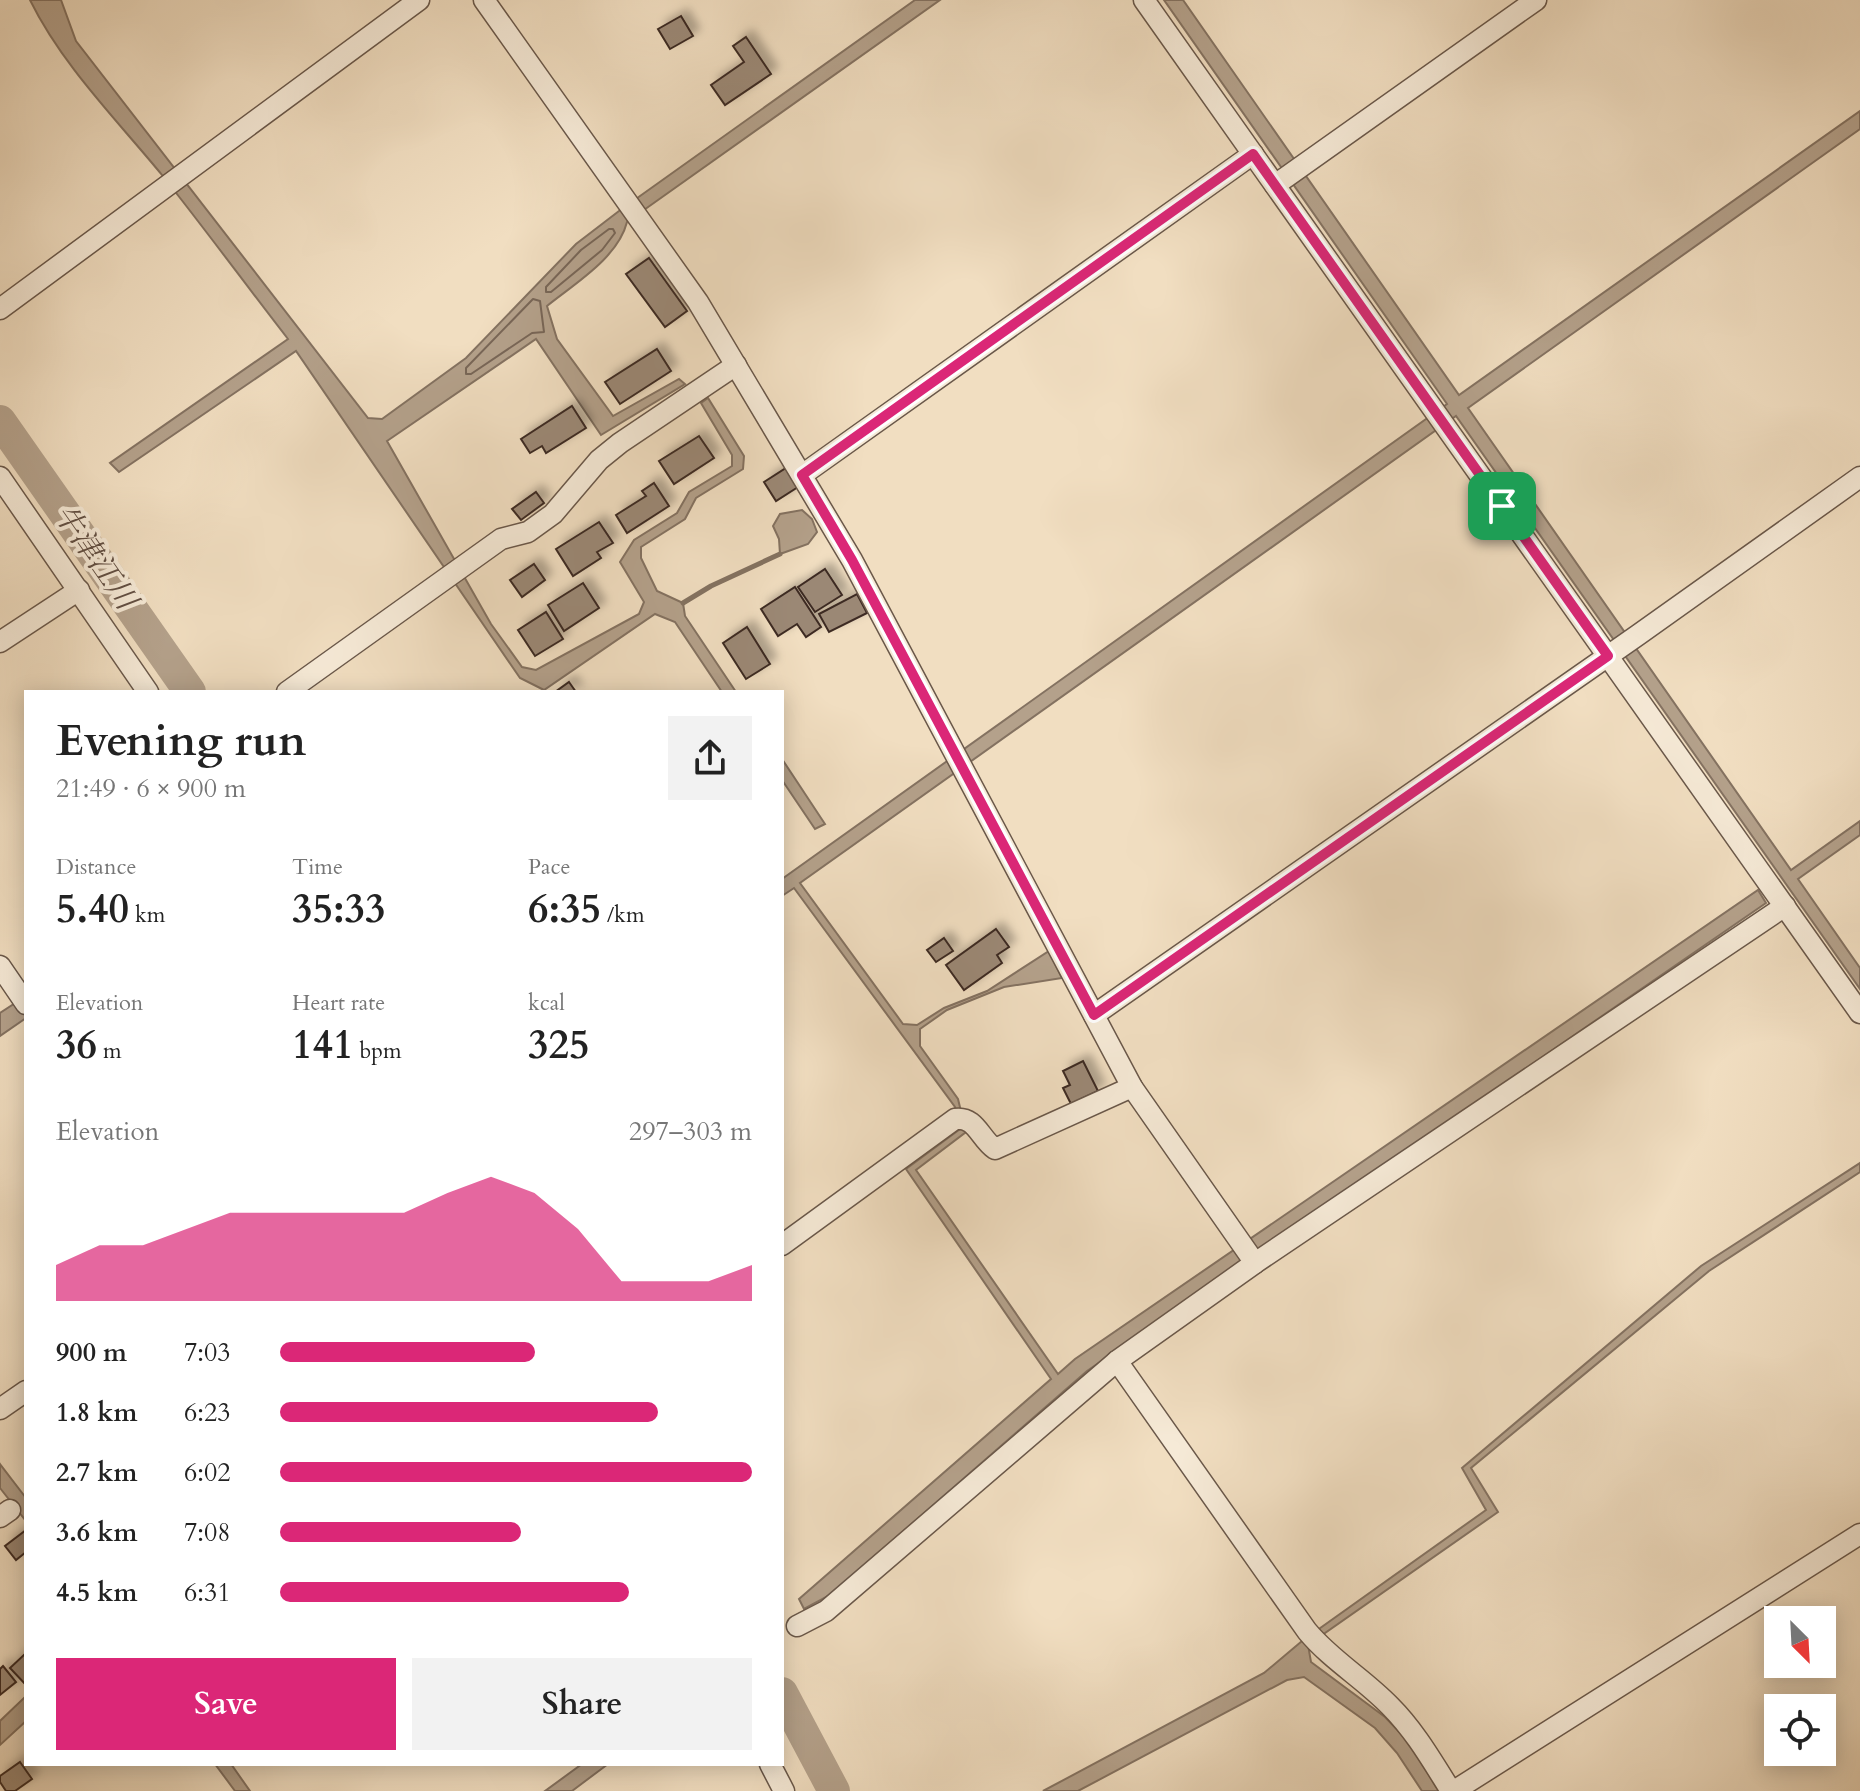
<!DOCTYPE html>
<html lang="en">
<head>
<meta charset="utf-8">
<style>
  :root { --surface:#fff; --page:#f2f2f2; --text:#222; --muted:#767676; --accent:#db2777 }
  body { margin:0; font-family:Cardo,"Noto Serif JP",serif; background:var(--page); color:var(--text); height:100vh; display:flex; flex-direction:column; font-size:30px; white-space:nowrap }
  * { box-sizing:border-box; margin:0 }
  p { font-size:26px; color:var(--muted) }
  .icon { flex:none; width:44px; height:44px; fill:none; stroke:currentColor; stroke-width:2; stroke-linecap:round; stroke-linejoin:round }
  .map { position:relative; flex:1; overflow:hidden }
  .details { position:absolute; left:24px; top:690px; width:760px; height:1076px; display:flex; flex-direction:column; background:var(--surface); border-radius:0px; box-shadow:0 4px 20px #0003 }
  .details>* { flex:none }
  .needle { width:52px; rotate:156deg }
  .controls { position:absolute; left:1764px; top:1606px; display:grid; gap:16px }
  .controls a { display:grid; place-items:center; width:72px; height:72px; border-radius:0px; background:var(--surface); box-shadow:0 4px 20px #0003; font-size:40px }
  .pin { position:absolute; display:grid; place-items:center; width:68px; height:68px; color:#fff; margin:-34px; border-radius:16px; box-shadow:0 4px 12px #0006 }
  .round { display:grid; place-items:center; flex:none; width:84px; height:84px; border-radius:0px; background:var(--page) }
  .head { display:flex; align-items:center; justify-content:space-between; height:136px; padding:0 32px }
  h1 { font-size:44px; font-weight:600; line-height:60px }
  .stats { display:grid; grid-template-columns:repeat(3,1fr); gap:12px; height:136px; padding:8px 32px }
  .stats div { display:grid; align-content:center }
  .stats b { font-size:40px; font-weight:600 }
  .stats small { font-size:22px; font-weight:400 }
  .stats p { font-size:22px }
  .chart { height:224px; padding:16px 32px }
  .chart p { display:flex; justify-content:space-between }
  .chart svg { width:100%; height:144px; margin-top:8px; fill:var(--accent); opacity:.7 }
  .action { display:flex; gap:16px; margin-top:auto; padding:16px 32px }
  .action a { flex:1; height:92px; border-radius:0px; background:var(--accent); color:#fff; font-size:32px; font-weight:600; line-height:92px; text-align:center }
  .action a+a { background:var(--page); color:var(--text) }
  ul { padding:0 32px; list-style:none; font-size:26px }
  li { display:grid; grid-template-columns:128px 96px 1fr; align-items:center; height:60px }
  li i { height:20px; border-radius:10px; background:var(--accent) }
  .map>svg:first-child { display:block }
  .water { fill:#b4a18b; stroke:#847261; stroke-width:2 }
  .lines { fill:none; stroke-linecap:round; stroke-linejoin:round }
  .shore { stroke:#786657; stroke-width:2 }
  .stream { stroke:#847261; stroke-width:5 }
  .river { stroke:#b4a18b; stroke-width:32 }
  .building { fill:#9b8875; stroke:#3d2b23; stroke-width:2; filter:url(#shadow) }
  .minor-casing { stroke:#6a584a; stroke-width:23 }
  .minor { stroke:#f6ead7; stroke-width:20 }
  .route-casing { stroke:#fff; stroke-width:16 }
  .route { stroke:#db2777; stroke-width:10 }
  .labels { text-anchor:middle; dominant-baseline:central; stroke-width:8; stroke-linejoin:round; paint-order:stroke }
  .water-label { font-size:30px; font-style:italic; fill:#614e42; stroke:#f6ead7 }
</style>
</head>
<body>
<div class="map">
<svg width="1860" height="1791" viewBox="0 0 1860 1791">
  <defs>
    <filter id="shadow"><feDropShadow dx="7" dy="-7" stdDeviation="4" flood-color="#0004"/></filter>
  </defs>
  <rect width="100%" height="100%" fill="#f1dec1"/>
  <filter id="stains"><feTurbulence type="fractalNoise" baseFrequency=".0025" numOctaves="4"/><feColorMatrix values="0 0 0 0 .2 0 0 0 0 .09 0 0 0 0 .02 0 0 0 .5 -.17"/></filter>
  <radialGradient id="worn" r=".72"><stop offset=".6" stop-color="#630" stop-opacity="0"/><stop offset="1" stop-color="#630" stop-opacity=".3"/></radialGradient>
  <g class="water">
    <path d="M30,0H61L76,41L368,418L382,419L466,358L576,244L619,211L915,0H940L627,222C618,258 574,284 547,306L557,339L613,416L679,379L685,384L601,435L536,339L387,441L491,624L522,667L536,670L639,614L644,602L620,562L634,540L677,513L689,492L732,466V455L701,403L708,398L744,456L743,469L696,498L685,519L641,547V558L657,591L683,603L685,616L736,692H722L675,622L655,614L544,690L520,678L296,351L119,472L110,463L288,339C246,285 205,229 162,175C116,119 62,65 30,0Z"/>
    <polygon points="1164,0 1183,0 1459,395 1860,111 1860,129 1468,408 1791,870 1860,821 1860,835 1798,879 1860,968 1860,989 1456,416 800,883 903,1024 917,1025 944,1008 987,991 1049,951 1062,978 1004,987 947,1010 920,1029 920,1046 958,1099 966,1132 916,1170 1058,1374 1075,1359 1758,890 1766,903 1087,1371 830,1595 804,1609 799,1599 1051,1379 906,1169 960,1129 955,1107 794,888 782,896 782,879 1447,404"/>
    <polygon points="802,510 812,519 817,532 808,544 780,554 779,539 773,526 780,514"/>
    <polygon points="782,759 825,824 815,829 782,780"/>
    <polygon points="26,996 26,1018 0,1036 0,1013"/>
    <polygon points="1860,1163 1860,1172 1709,1271 1471,1468 1498,1512 1308,1645 1311,1662 1385,1717 1408,1741 1439,1791 1422,1791 1397,1753 1375,1728 1304,1677 1287,1680 1078,1791 1043,1791 1264,1673 1302,1641 1486,1510 1462,1468 1701,1266"/>
    <polygon points="0,1464 26,1498 26,1521 0,1488"/>
    <polygon points="26,1696 26,1721 0,1745 0,1721"/>
    <polygon points="215,1764 231,1764 250,1791 235,1791"/>
    <polygon points="582,1764 608,1764 572,1791 545,1791"/>
  </g>
  <g class="lines">
    <g class="shore">
      <polygon points="609,229 613,229 615,233 602,250 551,292 546,292 546,287 581,250"/>
      <polygon points="533,299 540,301 544,332 532,333 471,374 466,374 466,368"/>
    </g>
    <polyline class="stream" points="683,603 711,586 780,554"/>
    <g class="river">
      <polyline points="0,421 190,692"/>
      <polyline points="782,1693 834,1791"/>
    </g>
  </g>
  <g class="building">
    <polygon points="681,16 693,36 670,49 658,29"/>
    <polygon points="746,37 771,74 725,105 711,85 744,62 733,46"/>
    <polygon points="649,258 687,311 665,327 626,274"/>
    <polygon points="657,349 671,371 620,404 605,382"/>
    <polygon points="572,406 586,428 546,453 542,446 530,453 521,439"/>
    <polygon points="699,436 714,458 674,484 659,461"/>
    <polygon points="786,468 798,487 776,501 764,482"/>
    <polygon points="654,483 669,506 627,533 616,515 646,496 642,491"/>
    <polygon points="536,492 544,503 521,520 512,509"/>
    <polygon points="599,522 613,543 597,552 601,558 573,576 556,549"/>
    <polygon points="534,564 545,580 522,597 510,580"/>
    <polygon points="825,569 842,595 815,612 798,587"/>
    <polygon points="583,583 599,608 564,631 548,605"/>
    <polygon points="795,587 821,627 806,637 797,624 778,636 761,609"/>
    <polygon points="857,594 867,613 829,632 819,614"/>
    <polygon points="546,612 563,639 535,656 518,630"/>
    <polygon points="747,627 770,664 746,679 723,643"/>
    <polygon points="569,682 576,692 555,692"/>
    <polygon points="996,929 1009,947 997,955 1002,963 964,990 946,965"/>
    <polygon points="944,938 953,951 936,962 927,950"/>
    <polygon points="1083,1061 1098,1091 1071,1104 1063,1088 1070,1085 1063,1071"/>
    <polygon points="26,1530 26,1552 16,1560 5,1546"/>
    <polygon points="26,1653 26,1685 10,1668"/>
    <polygon points="3,1666 16,1682 0,1695 0,1669"/>
    <polygon points="20,1762 32,1779 15,1791 6,1791 0,1782 0,1776"/>
  </g>
  <g class="lines">
    <g class="minor-casing">
      <g id="minor">
        <polyline points="484,0 698,302 852,560 1132,1087 1255,1263"/>
        <polyline points="1144,0 1860,1013"/>
        <polyline points="1275,185 1536,0"/>
        <polyline points="0,309 419,0"/>
        <polyline points="802,475 1253,154"/>
        <polyline points="0,477 148,692"/>
        <polyline points="0,642 79,590"/>
        <polyline points="287,692 501,539 528,532 553,514 599,460 620,443 736,365"/>
        <polyline points="0,966 26,1004"/>
        <polyline points="1094,1015 1638,635 1860,477"/>
        <path d="M782,1245L955,1119C976,1116 980,1139 995,1149L1132,1087"/>
        <path d="M1117,1361L1307,1631C1331,1660 1364,1679 1390,1706C1415,1731 1432,1761 1451,1791"/>
        <polyline points="0,1409 26,1391"/>
        <polyline points="0,1517 10,1510"/>
        <polyline points="797,1626 826,1611 1117,1361 1255,1263 1785,906"/>
        <polyline points="770,1764 784,1791"/>
        <polyline points="1454,1791 1860,1534"/>
      </g>
    </g>
    <use href="#minor" class="minor"/>
  </g>
  <g class="lines">
    <g class="route-casing">
      <polygon id="route" points="1253,154 1608,656 1094,1015 852,560 802,475"/>
    </g>
    <use href="#route" class="route"/>
  </g>
  <g class="labels">
    <g class="water-label">
      <text transform="translate(95 557) rotate(55)">牛津江川</text>
    </g>
  </g>
  <rect width="100%" height="100%" filter="url(#stains)"/>
  <rect width="100%" height="100%" fill="url(#worn)"/>
</svg>
<div class="controls">
<a><svg class="needle" viewBox="-14 -14 28 28"><path d="M0-13l5 13h-10z" fill="#e53935"/><path d="M0 13l5-13h-10z" fill="#767676"/></svg></a>
<a><svg class="icon" aria-label="locate" viewBox="0 0 24 24"><circle cx="12" cy="12" r="6"/><path d="M12 2v4M12 18v4M2 12h4M18 12h4"/></svg></a>
</div>
<div class="pin" style="left:1502px;top:506px;background:#1e9e55"><svg class="icon" aria-label="arrive" viewBox="0 0 24 24"><path d="M6 21V4h12l-3 4 3 4H6"/></svg></div>
<section class="details">
<div class="head"><div><h1>Evening run</h1><p>21:49 · 6 × 900 m</p></div><a class="round"><svg class="icon" aria-label="share" viewBox="0 0 24 24"><path d="M12 15V3M7 8l5-5 5 5M5 13v7h14v-7"/></svg></a></div>
<div class="stats">
<div><p>Distance</p><b>5.40<small> km</small></b></div>
<div><p>Time</p><b>35:33</b></div>
<div><p>Pace</p><b>6:35<small> /km</small></b></div>
</div>
<div class="stats">
<div><p>Elevation</p><b>36<small> m</small></b></div>
<div><p>Heart rate</p><b>141<small> bpm</small></b></div>
<div><p>kcal</p><b>325</b></div>
</div>
<div class="chart"><p><span>Elevation</span>297–303 m</p>
<svg viewBox="0 0 160 44" preserveAspectRatio="none"><path d="M0 44V33L10 27L20 27L30 22L40 17L50 17L60 17L70 17L80 17L90 11L100 6L110 11L120 22L130 38L140 38L150 38L160 33V44z"/></svg>
</div>
<ul>
<li><b>900 m</b>7:03<i style="width:54%"></i></li>
<li><b>1.8 km</b>6:23<i style="width:80%"></i></li>
<li><b>2.7 km</b>6:02<i style="width:100%"></i></li>
<li><b>3.6 km</b>7:08<i style="width:51%"></i></li>
<li><b>4.5 km</b>6:31<i style="width:74%"></i></li>
</ul>
<div class="action"><a>Save</a><a>Share</a></div>
</section>
</div>
</body>
</html>
